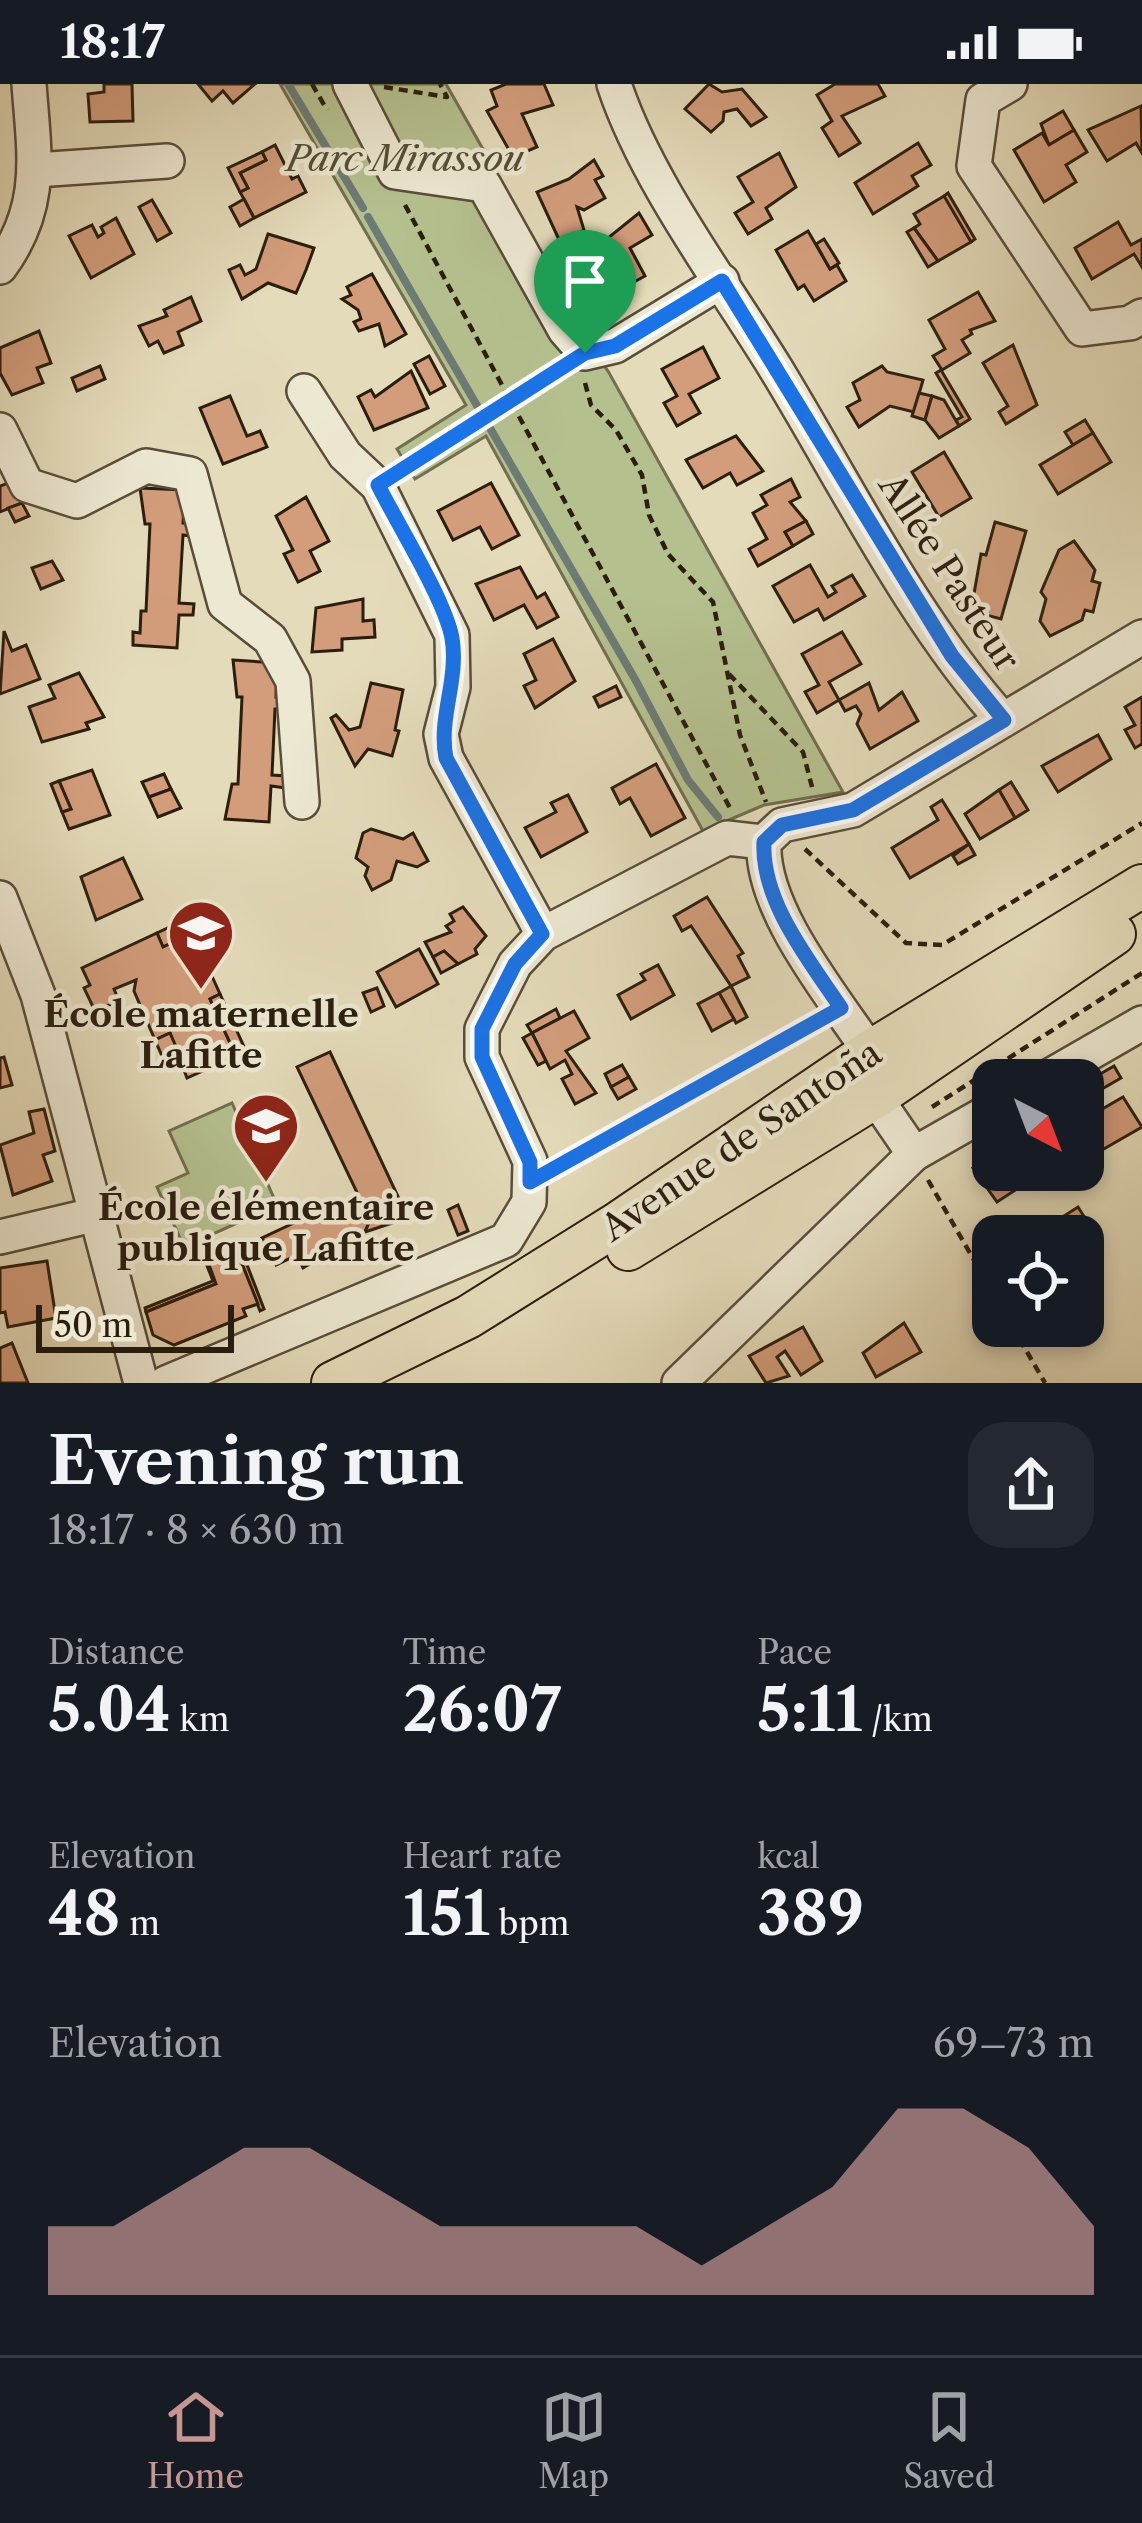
<!DOCTYPE html>
<html lang="en">
<head>
<meta charset="utf-8">
<style>
  :root { --surface:#171b24; --page:#242831; --text:#f1f3f6; --muted:#9ea1a6; --line:#363941; --accent:#c59692 }
  body { margin:0; font-family:"Libre Caslon Text",serif; background:var(--page); color:var(--text); height:100vh; display:flex; flex-direction:column; font-size:45px; white-space:nowrap }
  * { box-sizing:border-box; margin:0 }
  p { font-size:39px; color:var(--muted) }
  .icon { flex:none; width:66px; height:66px; fill:none; stroke:currentColor; stroke-width:2; stroke-linecap:round; stroke-linejoin:round }
  .map { position:relative; height:1299px; overflow:hidden }
  .side { display:flex; flex-direction:column; background:var(--surface); flex:1 }
  .side>* { flex:none }
  .needle { width:78px; rotate:138deg }
  .tools { position:absolute; left:972px; top:975px; display:grid; gap:24px }
  .tools a { display:grid; place-items:center; width:132px; height:132px; border-radius:24px; background:var(--surface); box-shadow:0 6px 18px #0003; font-size:60px }
  .scale { position:absolute; left:36px; bottom:30px; width:198px; box-sizing:border-box; padding-left:12px; border:6px solid #2b1e0f; border-top:0; font-size:33px; line-height:42px; white-space:nowrap; color:#2b1e0f; -webkit-text-stroke:9px #ede8d2; paint-order:stroke }
  .pin { position:absolute; display:grid; place-items:center; width:102px; height:102px; color:#fff; margin:-123px -51px; border-radius:50% 50% 50% 0; rotate:-45deg; box-shadow:0 0 12px #0007 }
  .pin .icon { rotate:45deg }
  .round { display:grid; place-items:center; flex:none; width:126px; height:126px; border-radius:36px; background:var(--page) }
  .overview { display:flex; align-items:center; justify-content:space-between; height:204px; padding:0 48px }
  h1 { font-size:66px; font-weight:700; line-height:90px }
  .stats { display:grid; grid-template-columns:repeat(3,1fr); gap:18px; height:204px; padding:12px 48px }
  .stats div { display:grid; align-content:center }
  .stats b { font-size:60px; font-weight:700 }
  .stats small { font-size:33px; font-weight:400 }
  .stats p { font-size:33px }
  .chart { height:336px; padding:24px 48px }
  .chart p { display:flex; justify-content:space-between }
  .chart svg { width:100%; height:216px; margin-top:12px; fill:var(--accent); opacity:.7 }
  .status { display:flex; justify-content:space-between; align-items:center; height:84px; padding:0 60px; background:var(--surface); direction:ltr }
  .status svg { height:33px; fill:currentColor }
  .dock { display:flex; justify-content:space-around; align-items:center; height:168px; border-top:3px solid var(--line); background:var(--surface); font-size:33px; color:var(--muted) }
  .dock a { display:grid; justify-items:center; gap:6px }
  .dock .selected { color:var(--accent) }
  .map>svg:first-child { display:block }
  .green { fill:#b5c08f; stroke:#706f4f; stroke-width:3 }
  .lines { fill:none; stroke-linecap:round; stroke-linejoin:round }
  .stream { stroke:#6d7b75; stroke-width:8 }
  .building { fill:#d39d7c; stroke:#2b1e0f; stroke-width:3 }
  .minor-casing { stroke:#594d3a; stroke-width:38 }
  .major-casing { stroke:#2b1e0f; stroke-width:46 }
  .path { stroke:#2b1e0f; stroke-width:4.5; stroke-dasharray:9 6; stroke-linecap:butt }
  .minor { stroke:#ede8d2; stroke-width:33 }
  .major { stroke:#e4dbba; stroke-width:42 }
  .route-casing { stroke:#fff; stroke-width:24 }
  .route { stroke:#1a73e8; stroke-width:15 }
  .labels { text-anchor:middle; dominant-baseline:central; stroke-width:9; stroke-linejoin:round; paint-order:stroke }
  .park-label { font-size:36px; font-style:italic; fill:#544f35; stroke:#ede8d2 }
  .street-label { font-size:36px; fill:#2b1e0f; stroke:#ede8d2 }
  .poi-label { font-size:36px; font-weight:bold; fill:#2b1e0f; stroke:#ede8d2 }
</style>
</head>
<body>
<div class="status"><b>18:17</b><svg viewBox="0 0 49 12"><path d="M0 12V9h3v3zM5 12V6h3v6zM10 12V3h3v9zM15 12V0h3v12zM26 1h20v11H26zM47 4h2v5h-2z"/></svg></div>
<div class="map">
<svg width="1142" height="1299" viewBox="0 0 1142 1299">
  <rect width="100%" height="100%" fill="#e4dbba"/>
  <filter id="stains"><feTurbulence type="fractalNoise" baseFrequency=".00167" numOctaves="4"/><feColorMatrix values="0 0 0 0 .2 0 0 0 0 .09 0 0 0 0 .02 0 0 0 .5 -.17"/></filter>
  <radialGradient id="worn" r=".72"><stop offset=".6" stop-color="#630" stop-opacity="0"/><stop offset="1" stop-color="#630" stop-opacity=".3"/></radialGradient>
  <g class="green">
    <polygon points="280,0 446,0 488,74 475,110 608,287 843,708 764,721 703,747 486,352 415,395 397,365 466,321"/>
    <polygon points="232,1019 277,1121 184,1163 157,1103 188,1089 169,1047"/>
  </g>
  <g class="lines">
    <g class="stream">
      <polyline points="288,0 363,124"/>
      <polyline points="368,133 636,597 688,696 718,733"/>
    </g>
  </g>
  <g class="building">
    <polygon points="104,0 132,0 133,37 90,38 88,10 104,8"/>
    <polygon points="198,0 255,0 233,19 223,7 212,17"/>
    <polygon points="506,0 544,0 553,21 522,30 537,63 513,73 487,27 497,22 491,6"/>
    <polygon points="709,0 722,8 742,5 766,33 751,42 737,25 724,28 723,37 711,48 685,25"/>
    <polygon points="835,0 878,0 885,12 842,32 860,59 839,72 822,44 832,37 817,11"/>
    <polygon points="1141,22 1142,69 1136,59 1107,77 1088,46"/>
    <polygon points="1063,27 1074,46 1049,61 1041,40"/>
    <polygon points="1074,46 1087,68 1066,81 1076,98 1044,118 1014,66 1042,49 1049,61"/>
    <polygon points="918,59 931,81 912,92 918,102 873,130 855,99"/>
    <polygon points="275,61 292,95 298,92 306,108 254,134 240,108 248,104 240,89 266,76 262,68"/>
    <polygon points="262,68 266,76 240,89 248,104 240,108 228,84"/>
    <polygon points="779,69 796,103 766,124 772,135 748,150 735,129 753,118 738,93"/>
    <polygon points="594,76 603,92 595,96 605,114 584,126 577,123 584,146 561,160 537,108 569,95"/>
    <polygon points="948,109 975,155 971,158 948,126 944,112"/>
    <polygon points="944,112 971,158 938,177 914,144 920,140 914,130"/>
    <polygon points="244,115 254,134 240,142 230,123"/>
    <polygon points="152,116 171,149 157,157 139,123"/>
    <polygon points="639,129 652,151 630,164 645,192 612,210 594,178 604,172 598,162"/>
    <polygon points="116,134 134,170 91,194 69,152 92,141 98,153 104,149 101,143"/>
    <polygon points="1118,138 1131,161 1142,155 1142,183 1134,170 1092,195 1075,164"/>
    <polygon points="914,144 938,177 928,183 907,148"/>
    <polygon points="808,147 830,185 837,181 846,197 814,217 804,201 798,205 776,166"/>
    <polygon points="268,150 314,164 306,186 296,209 268,199 242,215 229,186 240,181 245,191 256,185"/>
    <polygon points="824,155 839,179 830,185 816,160"/>
    <polygon points="372,190 406,250 385,262 379,240 359,247 354,238 361,235 358,226 342,215 351,211 347,203"/>
    <polygon points="978,208 995,237 970,246 972,250 962,256 970,269 942,286 933,272 945,265 929,236"/>
    <polygon points="191,213 201,237 178,248 183,261 164,269 158,257 149,262 139,242 167,232 164,226"/>
    <polygon points="39,247 51,279 37,284 43,299 12,311 0,289 0,264"/>
    <polygon points="1013,261 1037,321 1006,340 999,328 1008,322 983,279"/>
    <polygon points="703,263 719,294 689,310 700,329 677,342 664,319 677,312 662,285"/>
    <polygon points="429,272 445,302 430,310 414,280"/>
    <polygon points="100,282 105,295 77,307 72,294"/>
    <polygon points="882,282 887,288 923,296 914,328 890,322 859,343 847,323 860,316 853,299"/>
    <polygon points="941,286 970,335 959,342 956,336 962,333 936,289"/>
    <polygon points="411,287 428,324 374,346 358,313 371,306 375,313"/>
    <polygon points="919,309 932,312 925,336 912,332"/>
    <polygon points="230,312 247,352 260,347 267,363 223,380 200,324"/>
    <polygon points="932,312 944,316 959,342 939,354 925,336"/>
    <polygon points="1085,336 1093,349 1073,361 1065,348"/>
    <polygon points="1093,349 1111,378 1058,410 1040,381"/>
    <polygon points="736,352 763,387 737,401 730,389 703,404 686,376"/>
    <polygon points="944,368 971,414 939,433 912,388"/>
    <polygon points="791,395 800,413 790,418 806,437 785,448 793,462 758,482 749,465 767,455 753,429 767,421 761,411"/>
    <polygon points="11,398 22,419 0,428 0,402"/>
    <polygon points="491,399 519,451 492,465 480,443 453,456 438,427"/>
    <polygon points="140,404 185,406 183,439 198,440 197,453 183,451 179,519 194,520 193,531 179,531 177,564 133,561 133,548 140,549 141,527 146,527 150,440 145,440"/>
    <polygon points="306,413 329,457 310,467 320,487 298,498 284,470 293,466 276,432"/>
    <polygon points="22,419 29,432 15,438 8,424"/>
    <polygon points="806,437 813,450 793,462 785,448"/>
    <polygon points="995,438 1026,447 1001,535 971,527 981,470 986,471"/>
    <polygon points="1074,457 1095,486 1092,497 1100,499 1093,528 1085,526 1082,536 1050,552 1040,537 1046,515 1041,508 1059,466"/>
    <polygon points="52,477 63,496 41,505 32,484"/>
    <polygon points="810,481 828,513 836,508 832,502 852,491 865,512 824,536 818,525 794,538 773,502"/>
    <polygon points="520,483 537,514 545,509 558,533 537,544 524,521 494,536 476,500"/>
    <polygon points="363,515 363,537 374,536 375,553 342,555 342,566 312,568 316,524"/>
    <polygon points="4,547 12,567 26,561 40,595 0,610"/>
    <polygon points="842,548 861,580 829,598 839,616 817,629 805,608 819,601 802,570"/>
    <polygon points="553,555 575,597 535,624 524,602 536,596 524,570"/>
    <polygon points="233,576 277,579 276,613 291,614 289,626 275,625 272,691 287,692 286,704 271,702 269,738 225,735 232,700 238,700 242,613 237,613"/>
    <polygon points="79,589 104,633 86,639 89,645 42,658 29,623 55,614 49,601"/>
    <polygon points="371,599 403,606 395,646 399,647 392,672 368,665 355,682 331,634 336,631 349,646 360,643"/>
    <polygon points="869,599 879,626 902,608 918,637 870,665 857,640 861,630 856,622 845,627 839,616"/>
    <polygon points="616,602 621,613 599,623 594,613"/>
    <polygon points="1142,613 1142,660 1135,664 1125,646 1135,641 1125,623"/>
    <polygon points="1098,651 1111,675 1058,708 1042,682"/>
    <polygon points="656,680 685,734 651,752 630,714 620,720 612,704"/>
    <polygon points="92,686 110,731 69,745 62,728 71,725 59,697"/>
    <polygon points="164,690 171,705 149,713 142,698"/>
    <polygon points="59,697 71,725 62,728 51,700"/>
    <polygon points="1011,698 1028,726 1015,734 999,706"/>
    <polygon points="171,705 181,724 158,733 149,713"/>
    <polygon points="999,706 1015,734 980,755 965,730"/>
    <polygon points="568,711 587,748 541,773 525,744 556,728 551,719"/>
    <polygon points="942,716 969,760 910,794 892,764 938,736 931,723"/>
    <polygon points="371,745 403,755 413,749 428,777 417,783 397,777 391,796 372,806 365,792 368,783 356,774 363,749"/>
    <polygon points="969,760 975,771 958,780 953,772"/>
    <polygon points="123,774 142,815 96,836 81,793"/>
    <polygon points="707,813 743,869 738,872 749,893 731,902 691,842 682,847 674,832"/>
    <polygon points="463,823 486,852 475,865 477,870 458,880 444,867 433,873 425,858 451,848 446,842 454,837 450,830"/>
    <polygon points="176,840 182,854 163,863 157,849"/>
    <polygon points="157,849 163,863 182,854 196,884 206,879 220,910 210,915 236,972 187,994 170,949 155,956 134,907 136,896 114,905 119,917 95,927 84,904 90,901 82,884"/>
    <polygon points="419,865 438,900 396,923 377,888"/>
    <polygon points="444,867 458,880 441,889 433,873"/>
    <polygon points="658,881 674,911 631,935 618,911 645,896 641,890"/>
    <polygon points="731,902 747,933 736,939 719,909"/>
    <polygon points="377,904 384,922 371,928 363,909"/>
    <polygon points="719,909 734,935 712,947 698,920"/>
    <polygon points="220,910 246,967 236,972 210,915"/>
    <polygon points="556,925 560,934 532,949 527,941"/>
    <polygon points="574,927 589,954 566,967 596,1009 575,1020 562,995 572,990 565,976 550,985 532,949"/>
    <polygon points="170,949 177,965 162,972 155,956"/>
    <polygon points="532,949 546,977 538,981 523,954"/>
    <polygon points="330,968 402,1121 370,1136 365,1148 303,1184 297,1171 276,1181 262,1154 328,1123 335,1137 364,1123 297,983"/>
    <polygon points="4,973 12,1001 0,1004 0,974"/>
    <polygon points="622,981 629,993 611,1003 605,990"/>
    <polygon points="1114,982 1121,994 1102,1005 1095,993"/>
    <polygon points="629,993 636,1005 618,1015 611,1003"/>
    <polygon points="1123,1013 1142,1043 1102,1066 1085,1035"/>
    <polygon points="44,1025 55,1067 43,1071 52,1097 13,1111 0,1061 34,1049 29,1028"/>
    <polygon points="993,1071 993,1086 1021,1086 1029,1097 997,1118 973,1084"/>
    <polygon points="458,1121 468,1147 458,1151 448,1126"/>
    <polygon points="1078,1123 1090,1142 1075,1152 1056,1152 1050,1141"/>
    <polygon points="395,1124 401,1136 365,1148 370,1136"/>
    <polygon points="239,1160 264,1225 260,1227 237,1167 208,1178 216,1200 146,1228 145,1224 213,1197 204,1174"/>
    <polygon points="237,1167 258,1220 243,1225 246,1232 174,1261 153,1251 146,1228 216,1200 208,1178"/>
    <polygon points="47,1177 56,1234 8,1243 5,1228 0,1229 0,1184"/>
    <polygon points="904,1239 921,1268 876,1293 863,1269"/>
    <polygon points="803,1243 822,1277 801,1291 785,1267 777,1273 789,1292 766,1299 749,1272"/>
    <polygon points="12,1259 28,1299 0,1299 0,1264"/>
  </g>
  <g class="lines">
    <g class="minor-casing">
      <g id="minor">
        <polyline points="350,0 395,88 484,101 565,246 585,269 615,262 722,197"/>
        <path d="M614,0C646,97 722,197 776,285C846,400 913,536 1003,636"/>
        <polyline points="1010,0 983,16 974,82 1082,245 1130,239 1142,232"/>
        <polyline points="36,86 167,77"/>
        <path d="M0,183C45,122 34,70 29,0"/>
        <polyline points="304,307 345,371 378,402 452,551 453,603 441,650 446,674 543,850"/>
        <polyline points="0,346 27,401 77,417 146,382 190,390 225,520 270,555 293,597 302,718"/>
        <polyline points="0,814 38,911 141,1299"/>
        <path d="M870,968C833,912 760,825 764,758L782,741L853,726L1142,553"/>
        <polyline points="1043,996 1142,939"/>
        <polyline points="875,1013 914,1070"/>
        <polyline points="0,1153 93,1131"/>
        <polyline points="166,1299 506,1156 529,1118 530,1077 482,973 482,945 515,880 543,850 727,754 764,758"/>
        <polyline points="679,1299 914,1070 993,1025"/>
      </g>
    </g>
    <g class="major-casing">
      <g id="major">
        <polyline points="628,1165 875,1013 1114,850"/>
        <polyline points="333,1299 468,1233 617,1140 870,968 1142,802"/>
      </g>
    </g>
    <g class="path">
      <polyline points="312,0 327,26"/>
      <polyline points="384,3 447,13 440,0"/>
      <polyline points="405,121 730,724"/>
      <polyline points="585,299 591,321 616,346 642,391 649,431 668,470 713,518 740,651 766,718"/>
      <polyline points="403,386 559,285"/>
      <polyline points="729,590 803,668 812,703"/>
      <polyline points="805,765 906,859 942,861 1142,739"/>
      <polyline points="932,1023 1142,889"/>
      <polyline points="558,1083 815,938"/>
      <polyline points="928,1096 993,1209"/>
      <polyline points="1012,1242 1045,1299"/>
    </g>
    <use href="#minor" class="minor"/>
    <use href="#major" class="major"/>
  </g>
  <g class="lines">
    <g class="route-casing">
      <path id="route" d="M722,197L952,572L1004,636L853,726L782,741L764,758C761,817 809,876 841,924L530,1098V1078L482,973V945L515,880L542,850L446,674C438,634 459,596 452,554C445,516 397,439 378,401L585,269L615,262Z"/>
    </g>
    <use href="#route" class="route"/>
  </g>
  <defs>
    <g id="school-pin" transform="scale(3.45)"><path d="M0 17L-7.5 6A9.5 9.5 0 1 1 7.5 6Z" fill="#8f2418" stroke="#ede8d2"/><path d="M0-5L7-2L0 1L-7-2ZM-4 1L0 2.5L4 1V4Q0 6-4 4Z" fill="#fff"/></g>
  </defs>
  <g fill-rule="evenodd">
    <use href="#school-pin" x="201" y="849"/>
    <use href="#school-pin" x="266" y="1042"/>
  </g>
  <g class="labels">
    <g class="park-label">
      <text x="405" y="74">Parc Mirassou</text>
    </g>
    <g class="street-label">
      <text transform="translate(950 488) rotate(57)">Allée Pasteur</text>
      <text transform="translate(741 1056) rotate(-34)">Avenue de Santoña</text>
    </g>
    <g class="poi-label">
      <text x="201" y="930">École maternelle<tspan x="201" dy="41">Lafitte</tspan></text>
      <text x="266" y="1123">École élémentaire<tspan x="266" dy="41">publique Lafitte</tspan></text>
    </g>
  </g>
  <rect width="100%" height="100%" filter="url(#stains)"/>
  <rect width="100%" height="100%" fill="url(#worn)"/>
</svg>
<div class="tools">
<a><svg class="needle" viewBox="-14 -14 28 28"><path d="M0-13l5 13h-10z" fill="#e53935"/><path d="M0 13l5-13h-10z" fill="#9ea1a6"/></svg></a>
<a><svg class="icon" aria-label="locate" viewBox="0 0 24 24"><circle cx="12" cy="12" r="6"/><path d="M12 2v4M12 18v4M2 12h4M18 12h4"/></svg></a>
</div>
<div class="scale">50 m</div>
<div class="pin" style="left:585px;top:269px;background:#1e9e55"><svg class="icon" aria-label="arrive" viewBox="0 0 24 24"><path d="M6 21V4h12l-3 4 3 4H6"/></svg></div>
</div>
<section class="side">
<div class="overview"><div><h1>Evening run</h1><p>18:17 · 8 × 630 m</p></div><a class="round"><svg class="icon" aria-label="share" viewBox="0 0 24 24"><path d="M12 15V3M7 8l5-5 5 5M5 13v7h14v-7"/></svg></a></div>
<div class="stats">
<div><p>Distance</p><b>5.04<small> km</small></b></div>
<div><p>Time</p><b>26:07</b></div>
<div><p>Pace</p><b>5:11<small> /km</small></b></div>
</div>
<div class="stats">
<div><p>Elevation</p><b>48<small> m</small></b></div>
<div><p>Heart rate</p><b>151<small> bpm</small></b></div>
<div><p>kcal</p><b>389</b></div>
</div>
<div class="chart"><p><span>Elevation</span>69–73 m</p>
<svg viewBox="0 0 160 44" preserveAspectRatio="none"><path d="M0 44V30L10 30L20 22L30 14L40 14L50 22L60 30L70 30L80 30L90 30L100 38L110 30L120 22L130 6L140 6L150 14L160 30V44z"/></svg>
</div>
</section>
<nav class="dock">
<a class="selected"><svg class="icon" aria-label="home" viewBox="0 0 24 24"><path d="M3 11l9-7 9 7M6 9v11h12V9"/></svg>Home</a>
<a><svg class="icon" aria-label="map" viewBox="0 0 24 24"><path d="M3 6l6-2 6 2 6-2v14l-6 2-6-2-6 2zM9 4v14M15 6v14"/></svg>Map</a>
<a><svg class="icon" aria-label="saved" viewBox="0 0 24 24"><path d="M7 4h10v16l-5-4-5 4z"/></svg>Saved</a>
</nav>
</body>
</html>
